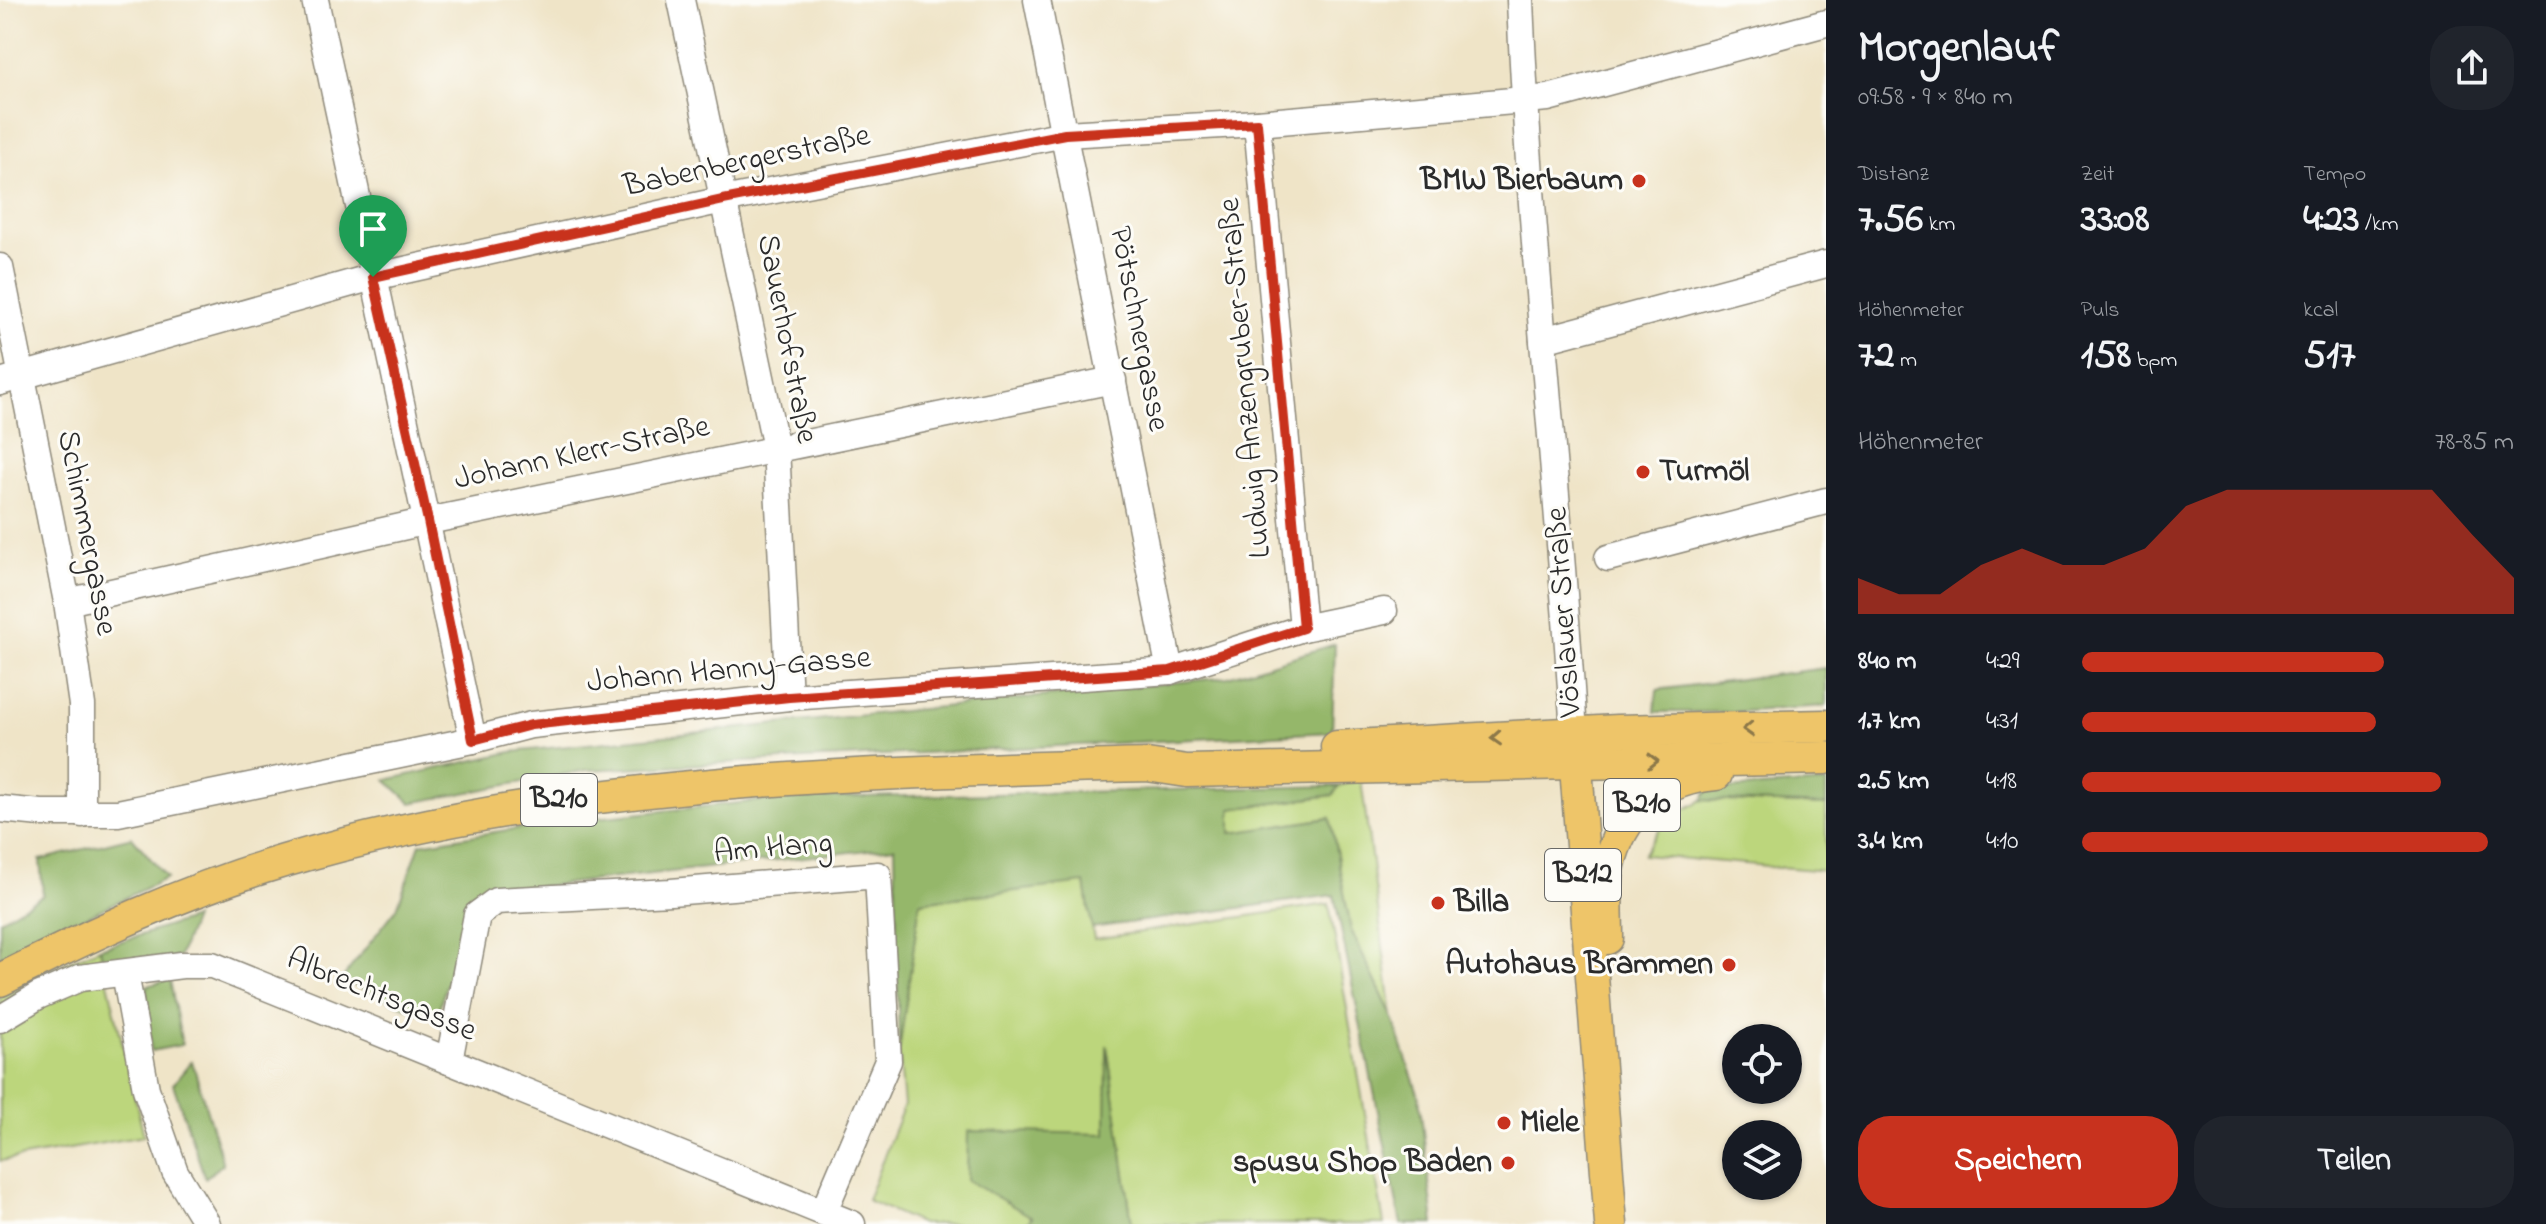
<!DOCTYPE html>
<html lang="de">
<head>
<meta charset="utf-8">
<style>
  :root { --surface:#171b24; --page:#20242c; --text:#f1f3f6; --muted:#9ea1a6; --accent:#c8321e }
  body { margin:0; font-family:"Indie Flower",sans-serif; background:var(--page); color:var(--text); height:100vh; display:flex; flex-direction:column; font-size:30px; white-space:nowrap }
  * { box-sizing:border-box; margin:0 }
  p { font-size:26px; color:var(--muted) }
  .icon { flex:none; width:44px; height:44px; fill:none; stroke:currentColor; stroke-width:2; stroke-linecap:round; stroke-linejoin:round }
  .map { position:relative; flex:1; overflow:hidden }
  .side { display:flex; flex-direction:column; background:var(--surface); width:720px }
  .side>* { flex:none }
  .controls { position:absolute; left:1722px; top:1024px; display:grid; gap:16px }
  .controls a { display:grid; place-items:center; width:80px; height:80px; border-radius:50%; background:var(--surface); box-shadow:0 2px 6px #0004; font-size:40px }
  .pin { position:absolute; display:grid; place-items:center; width:68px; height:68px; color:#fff; margin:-82px -34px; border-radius:50% 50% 50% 0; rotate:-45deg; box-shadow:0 0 8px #0007 }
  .pin .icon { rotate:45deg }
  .round { display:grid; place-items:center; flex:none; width:84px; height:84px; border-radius:32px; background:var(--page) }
  .summary { display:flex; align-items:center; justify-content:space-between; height:136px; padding:0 32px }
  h1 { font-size:44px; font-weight:700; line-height:60px }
  .metrics { display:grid; grid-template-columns:repeat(3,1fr); gap:12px; height:136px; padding:8px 32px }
  .metrics div { display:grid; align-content:center }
  .metrics b { font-size:40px; font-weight:700 }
  .metrics small { font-size:22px; font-weight:400 }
  .metrics p { font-size:22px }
  .chart { height:224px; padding:16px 32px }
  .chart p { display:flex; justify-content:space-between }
  .chart svg { width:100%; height:144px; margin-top:8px; fill:var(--accent); opacity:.7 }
  .action { display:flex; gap:16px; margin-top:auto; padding:16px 32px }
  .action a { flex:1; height:92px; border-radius:32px; background:var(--accent); color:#fff; font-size:32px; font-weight:700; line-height:92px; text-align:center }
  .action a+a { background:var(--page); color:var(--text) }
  ul { padding:0 32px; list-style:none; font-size:26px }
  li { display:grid; grid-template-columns:128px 96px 1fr; align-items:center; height:60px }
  li i { height:20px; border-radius:10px; background:var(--accent) }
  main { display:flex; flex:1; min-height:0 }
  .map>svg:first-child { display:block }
  .green { fill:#bcd67b; stroke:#748053; stroke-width:2 }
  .forest { fill:#95b76b; stroke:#60714b; stroke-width:2 }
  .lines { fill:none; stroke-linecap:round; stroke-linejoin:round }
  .minor-casing { stroke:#8d8879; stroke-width:29 }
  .major-casing { stroke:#8d8879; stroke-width:35 }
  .minor { stroke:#fff; stroke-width:26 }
  .major { stroke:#eec569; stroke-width:32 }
  .oneway { stroke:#8c784a }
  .route-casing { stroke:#fff; stroke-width:16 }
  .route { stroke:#c8321e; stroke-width:10 }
  .poi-dot { fill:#c8321e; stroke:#fdfcf7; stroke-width:3 }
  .labels { text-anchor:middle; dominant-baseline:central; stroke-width:6; stroke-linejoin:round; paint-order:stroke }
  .shield { fill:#fdfcf7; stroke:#6a6a68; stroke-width:2 }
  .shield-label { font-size:30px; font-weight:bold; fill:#2b2b2b }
  .street-label { font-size:32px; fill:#2b2b2b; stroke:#fdfcf7 }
  .poi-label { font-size:32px; font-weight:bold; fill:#2b2b2b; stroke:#fdfcf7; text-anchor:end }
</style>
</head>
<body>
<main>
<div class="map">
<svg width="1826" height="1224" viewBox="0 0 1826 1224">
  <rect width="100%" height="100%" fill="#fdfcf7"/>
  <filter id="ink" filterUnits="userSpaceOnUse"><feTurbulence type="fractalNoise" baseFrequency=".0125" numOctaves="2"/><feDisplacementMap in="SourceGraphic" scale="16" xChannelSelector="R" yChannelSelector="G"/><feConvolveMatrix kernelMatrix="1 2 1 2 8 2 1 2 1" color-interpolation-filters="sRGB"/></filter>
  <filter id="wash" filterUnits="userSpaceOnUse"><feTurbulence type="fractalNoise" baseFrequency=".006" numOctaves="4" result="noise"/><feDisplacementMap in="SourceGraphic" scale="32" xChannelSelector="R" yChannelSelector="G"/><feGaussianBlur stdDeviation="1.8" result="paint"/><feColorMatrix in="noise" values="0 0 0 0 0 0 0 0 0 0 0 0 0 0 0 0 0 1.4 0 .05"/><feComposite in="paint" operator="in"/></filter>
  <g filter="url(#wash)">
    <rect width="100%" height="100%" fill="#efe4c7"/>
    <g class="green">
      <polygon points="1361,779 1392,1016 1351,930 1330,818 1231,834 1231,809 1333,795 1339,786"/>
      <polygon points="1702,800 1826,805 1826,871 1643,855 1665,820"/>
      <polygon points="1085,882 1094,939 1329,904 1384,1224 1132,1224 1108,1053 1107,1134 1026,1224 922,1224 867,1200 904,1105 899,1051 920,902"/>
      <polygon points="100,948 144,1136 0,1161 0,997 48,971"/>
    </g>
    <g class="forest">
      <polygon points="1335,644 1332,732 587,770 411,803 386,780 511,752 1228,677"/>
      <polygon points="1826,668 1826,706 1732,712 1655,712 1657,690"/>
      <polygon points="1826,783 1826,805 1702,800 1708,790"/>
      <polygon points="1339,786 1333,795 1231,809 1231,833 1330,818 1351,930 1392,1016 1419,1097 1434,1224 1401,1224 1334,895 1092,928 1085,883 920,902 899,1051 895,847 472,894 436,1020 341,980 397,908 420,844 557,822 777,799"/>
      <polygon points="132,837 167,878 0,958 0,920 43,895 40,860"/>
      <polygon points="194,918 179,957 104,967 100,948"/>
      <polygon points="170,980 182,1045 151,1051 146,986"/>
      <polygon points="1107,1045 1132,1224 1026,1224 1032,1217 967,1180 968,1131 1106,1134"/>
      <polygon points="192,1061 223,1164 205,1178 173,1084"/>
    </g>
  </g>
  <g filter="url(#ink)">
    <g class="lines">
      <g class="minor-casing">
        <g id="minor">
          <path d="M315,0C366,247 422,493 473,740"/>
          <polyline points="681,0 776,448 789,697"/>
          <polyline points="1037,0 1170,671"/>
          <path d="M1520,0C1530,245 1559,489 1574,734"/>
          <polyline points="1257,123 1303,628"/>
          <polyline points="0,267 67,602 82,705 82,814"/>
          <polyline points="1543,340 1826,264"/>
          <polyline points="0,382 373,277 723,200 1065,134 1257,123 1548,98 1826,23"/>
          <polyline points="1608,558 1826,501"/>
          <polyline points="67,602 428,521 1113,380"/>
          <polyline points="0,809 41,813 118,813 473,740 531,725 789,697 1170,671 1303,628 1384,611"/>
          <polyline points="125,973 146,1089 175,1172 207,1224"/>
          <polyline points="0,1019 38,996 80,978 182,965 212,965 852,1224"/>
          <polyline points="449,1061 477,915 496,901 671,892 878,875 888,1061 824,1211"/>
        </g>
      </g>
      <g class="major-casing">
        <g id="major">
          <polyline points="1574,741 1611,1224"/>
          <polyline points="1337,747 1617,731 1826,726"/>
          <path d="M1607,938C1607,912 1604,882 1611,857C1626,806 1665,778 1716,774"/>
          <path d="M0,980C92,934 185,890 284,861C565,778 856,773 1147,765L1187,771L1826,758"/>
        </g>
      </g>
      <use href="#minor" class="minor"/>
      <use href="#major" class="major"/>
    </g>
    <defs><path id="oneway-chevron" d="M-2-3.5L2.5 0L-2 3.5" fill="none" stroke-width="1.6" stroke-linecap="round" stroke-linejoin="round" transform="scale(2)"/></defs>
    <g class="oneway">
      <use href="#oneway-chevron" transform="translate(1748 729) rotate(178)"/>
      <use href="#oneway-chevron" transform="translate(1496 738) rotate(177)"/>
      <use href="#oneway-chevron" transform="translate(1653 761) rotate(-1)"/>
    </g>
  </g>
  <g class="lines" filter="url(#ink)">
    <g class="route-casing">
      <polygon id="route" points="1257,123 1303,628 1170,671 789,697 531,725 473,740 428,521 373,277 723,200 1065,134"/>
    </g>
    <use href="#route" class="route"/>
  </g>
  <g class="poi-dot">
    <circle cx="1639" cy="181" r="8"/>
    <circle cx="1643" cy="472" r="8"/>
    <circle cx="1438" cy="903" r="8"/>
    <circle cx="1729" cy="965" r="8"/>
    <circle cx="1504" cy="1123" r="8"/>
    <circle cx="1508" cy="1163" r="8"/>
  </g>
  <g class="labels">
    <g class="shield">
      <rect x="521" y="774" width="76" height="52" rx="6"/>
      <rect x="1604" y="779" width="76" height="52" rx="6"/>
      <rect x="1545" y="849" width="76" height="52" rx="6"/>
    </g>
    <g class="shield-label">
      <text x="559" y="800">B210</text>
      <text x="1642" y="805">B210</text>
      <text x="1583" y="875">B212</text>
    </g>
    <g class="street-label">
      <text transform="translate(747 162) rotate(-12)">Babenbergerstraße</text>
      <text transform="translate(1138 329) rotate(79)">Pötschnergasse</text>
      <text transform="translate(786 339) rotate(79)">Sauerhofstraße</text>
      <text transform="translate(1246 378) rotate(-95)">Ludwig Anzengruber-Straße</text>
      <text transform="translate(582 454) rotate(-12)">Johann Klerr-Straße</text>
      <text transform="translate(86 533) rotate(79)">Schimmergasse</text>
      <text transform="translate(1565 612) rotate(-94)">Vöslauer Straße</text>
      <text transform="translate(729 671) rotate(-5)">Johann Hanny-Gasse</text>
      <text transform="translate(773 849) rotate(-5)">Am Hang</text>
      <text transform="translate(381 996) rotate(22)">Albrechtsgasse</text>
    </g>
    <g class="poi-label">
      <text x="1623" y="181">BMW Bierbaum</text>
      <text x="1659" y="472" text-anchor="start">Turmöl</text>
      <text x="1454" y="903" text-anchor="start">Billa</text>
      <text x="1713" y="965">Autohaus Brammen</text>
      <text x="1520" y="1123" text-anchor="start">Miele</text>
      <text x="1492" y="1163">spusu Shop Baden</text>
    </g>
  </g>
</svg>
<div class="controls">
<a><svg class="icon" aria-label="locate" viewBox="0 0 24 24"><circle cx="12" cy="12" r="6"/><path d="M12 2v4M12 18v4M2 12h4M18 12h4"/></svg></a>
<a><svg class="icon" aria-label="layers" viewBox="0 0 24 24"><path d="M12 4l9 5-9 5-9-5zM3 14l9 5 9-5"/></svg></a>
</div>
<div class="pin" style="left:373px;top:277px;background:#1e9e55"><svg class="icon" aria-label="arrive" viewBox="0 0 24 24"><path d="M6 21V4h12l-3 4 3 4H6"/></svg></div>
</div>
<section class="side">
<div class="summary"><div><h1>Morgenlauf</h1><p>09:58 · 9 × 840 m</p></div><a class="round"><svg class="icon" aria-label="share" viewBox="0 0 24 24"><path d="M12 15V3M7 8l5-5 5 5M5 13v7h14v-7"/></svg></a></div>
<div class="metrics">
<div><p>Distanz</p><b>7.56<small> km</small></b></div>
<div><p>Zeit</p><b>33:08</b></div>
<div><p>Tempo</p><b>4:23<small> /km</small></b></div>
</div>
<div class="metrics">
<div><p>Höhenmeter</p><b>72<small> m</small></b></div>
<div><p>Puls</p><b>158<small> bpm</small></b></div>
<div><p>kcal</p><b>517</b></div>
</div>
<div class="chart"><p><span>Höhenmeter</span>78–85 m</p>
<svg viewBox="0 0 160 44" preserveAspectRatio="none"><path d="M0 44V33L10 38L20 38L30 29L40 24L50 29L60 29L70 24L80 11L90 6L100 6L110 6L120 6L130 6L140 6L150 20L160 33V44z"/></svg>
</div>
<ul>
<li><b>840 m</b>4:29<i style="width:70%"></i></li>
<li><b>1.7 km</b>4:31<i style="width:68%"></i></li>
<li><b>2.5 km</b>4:18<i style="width:83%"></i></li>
<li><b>3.4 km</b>4:10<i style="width:94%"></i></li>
</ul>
<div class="action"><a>Speichern</a><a>Teilen</a></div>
</section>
</main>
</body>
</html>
